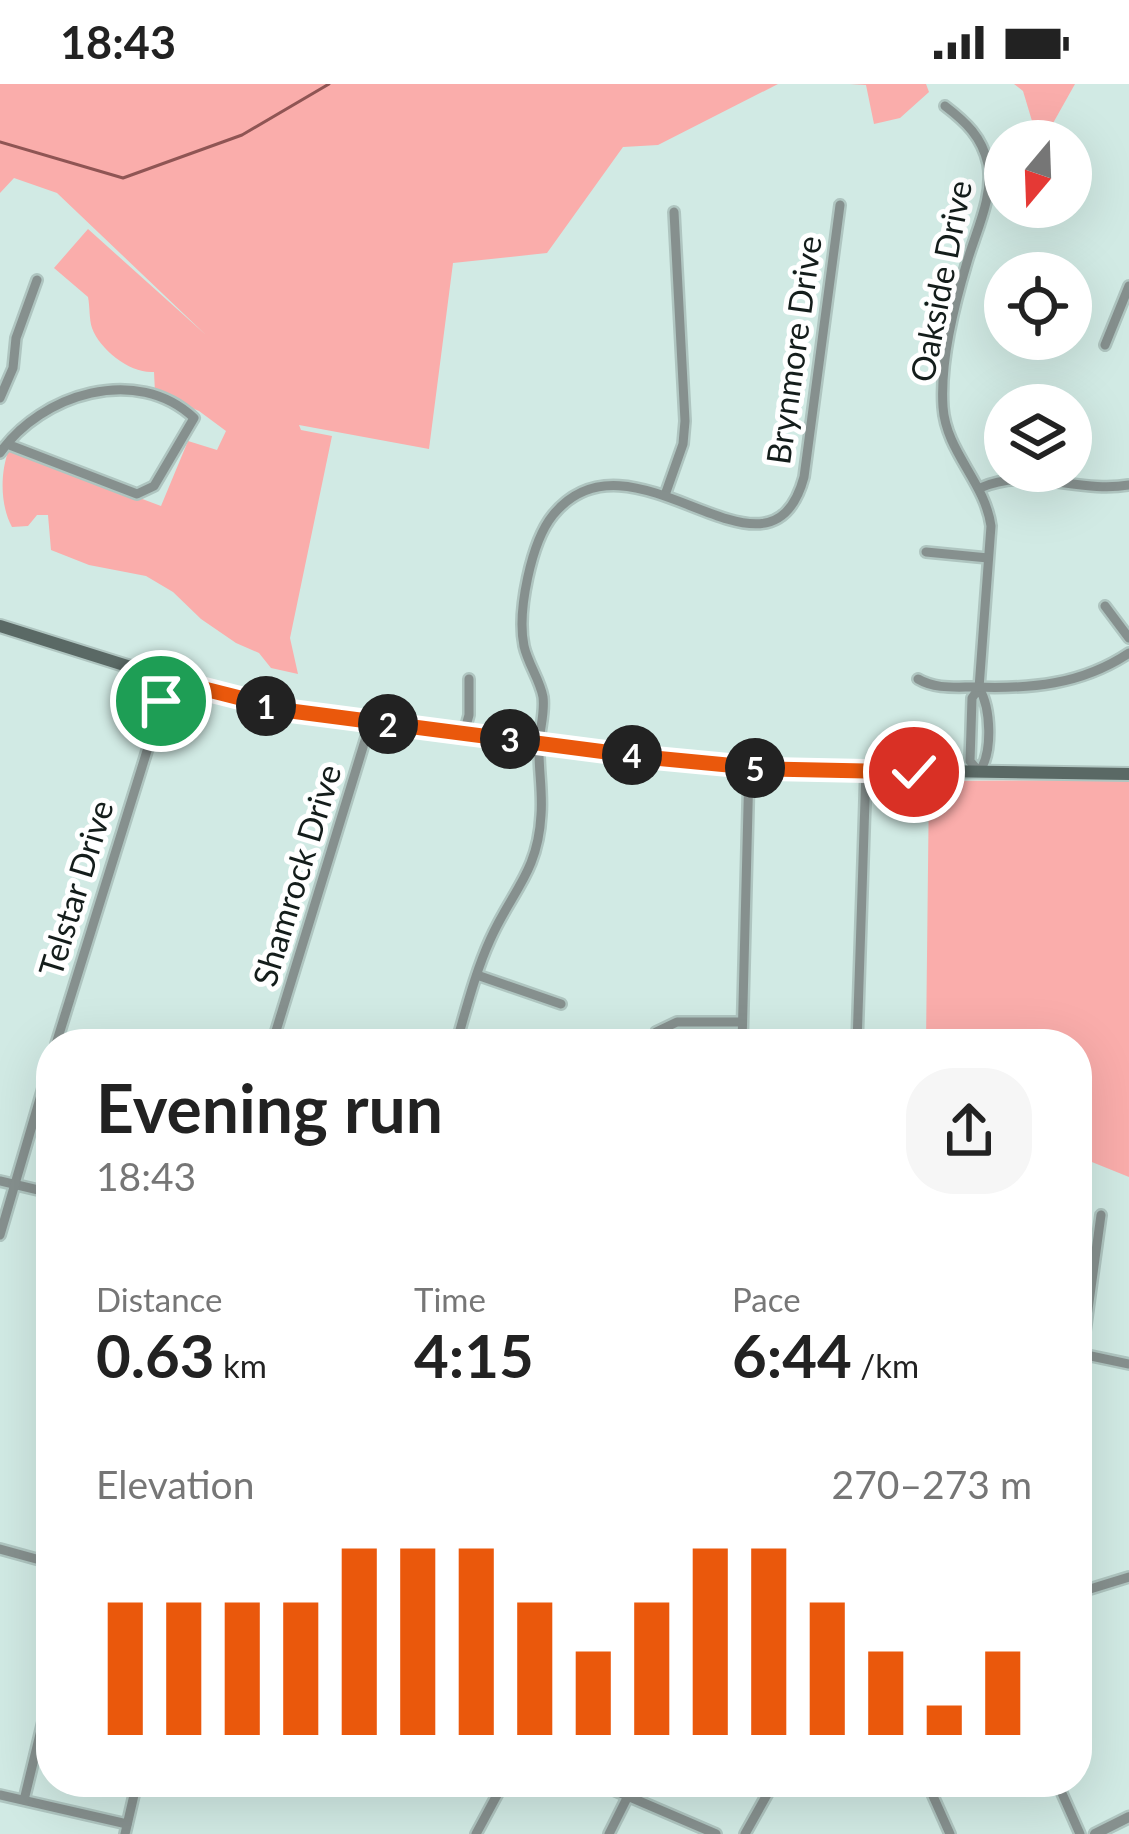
<!DOCTYPE html>
<html lang="en">
<head>
<meta charset="utf-8">
<style>
  :root { --surface:#fff; --page:#f6f6f6; --text:#222; --muted:#767676; --accent:#ea580c }
  body { margin:0; font-family:Lato,sans-serif; background:var(--page); color:var(--text); height:100vh; display:flex; flex-direction:column; font-size:45px; white-space:nowrap }
  * { box-sizing:border-box; margin:0 }
  p { font-size:39px; color:var(--muted) }
  .icon { flex:none; width:66px; height:66px; fill:none; stroke:currentColor; stroke-width:2; stroke-linecap:round; stroke-linejoin:round }
  .map { position:relative; flex:1; overflow:hidden }
  .sheet { position:absolute; left:36px; top:945px; width:1056px; height:768px; display:flex; flex-direction:column; background:var(--surface); border-radius:48px; box-shadow:0 12px 48px #0002 }
  .sheet>* { flex:none }
  .needle { width:78px; rotate:199deg }
  .controls { position:absolute; left:984px; top:36px; display:grid; gap:24px }
  .controls a { display:grid; place-items:center; width:108px; height:108px; border-radius:50%; background:var(--surface); box-shadow:0 12px 48px #0002; font-size:60px }
  .pin { position:absolute; display:grid; place-items:center; width:102px; height:102px; color:#fff; margin:-51px; border:6px solid #fff; border-radius:50%; box-shadow:0 3px 12px #0007 }
  .km { position:absolute; width:60px; height:60px; margin:-30px; border-radius:50%; background:#222; color:#fff; font-size:33px; line-height:60px; text-align:center }
  .round { display:grid; place-items:center; flex:none; width:126px; height:126px; border-radius:48px; background:var(--page) }
  .summary { display:flex; align-items:center; justify-content:space-between; height:204px; padding:0 60px }
  h1 { font-size:66px; font-weight:700; line-height:90px }
  .metrics { display:grid; grid-template-columns:repeat(3,1fr); gap:18px; height:204px; padding:12px 60px }
  .metrics div { display:grid; align-content:center }
  .metrics b { font-size:60px; font-weight:700 }
  .metrics small { font-size:33px; font-weight:400 }
  .metrics p { font-size:33px }
  .chart { height:336px; padding:24px 60px }
  .chart p { display:flex; justify-content:space-between }
  .chart svg { width:100%; height:216px; margin-top:12px; stroke:var(--accent); stroke-width:6 }
  .status { display:flex; justify-content:space-between; align-items:center; height:84px; padding:0 60px; background:var(--surface); direction:ltr }
  .status svg { height:33px; fill:currentColor }
  .map>svg:first-child { display:block }
  .green { fill:#faadab }
  .lines { fill:none; stroke-linecap:round; stroke-linejoin:round }
  .stream { stroke:#8f5554; stroke-width:3 }
  .minor-casing { stroke:#afc5c0; stroke-width:14 }
  .tertiary-casing { stroke:#afc5c0; stroke-width:15 }
  .secondary-casing { stroke:#afc5c0; stroke-width:16 }
  .minor { stroke:#86908e; stroke-width:9 }
  .tertiary { stroke:#86908e; stroke-width:10 }
  .secondary { stroke:#5a6965; stroke-width:12 }
  .route-casing { stroke:#fff; stroke-width:24 }
  .route { stroke:#ea580c; stroke-width:15 }
  .labels { text-anchor:middle; dominant-baseline:central; stroke-width:10; stroke-linejoin:round; paint-order:stroke }
  .street-label { font-size:33px; fill:#141d1b; stroke:#fff }
</style>
</head>
<body>
<div class="status"><b>18:43</b><svg viewBox="0 0 49 12"><path d="M0 12V9h3v3zM5 12V6h3v6zM10 12V3h3v9zM15 12V0h3v12zM26 1h20v11H26zM47 4h2v5h-2z"/></svg></div>
<div class="map">
<svg width="1129" height="1750" viewBox="0 0 1129 1750">
  <rect width="100%" height="100%" fill="#d1eae4"/>
  <g class="green">
    <path d="M0,0H778L658,61L623,63L547,169L453,179L429,365L299,341L301,346L332,352L290,554L298,590L271,584L259,569L236,559L201,535L173,508L146,492L89,481L51,466L48,431H37L28,442L12,443C0,421 0,389 9,365L161,422L188,357L217,366L226,347L199,327L155,308L154,288C131,290 100,266 92,244C89,235 90,223 88,213L54,184L88,145L206,251L57,109L14,94L0,109Z"/>
    <polygon points="850,0 926,0 929,8 900,34 874,40 866,1"/>
    <polygon points="1014,0 1075,0 1043,57 1038,57 1023,7"/>
    <polygon points="1129,696 1129,1093 1077,1072 1077,960 926,960 929,697"/>
  </g>
  <g class="lines">
    <polyline class="stream" points="0,58 123,94 242,51 329,0"/>
    <g class="minor-casing">
      <g id="minor">
        <path d="M945,22C966,38 982,53 988,80C994,112 976,147 967,178C954,222 940,277 943,323C946,368 985,398 991,442L979,604L972,614L970,677L979,688C993,669 991,624 979,604"/>
        <polyline points="1105,261 1129,202"/>
        <polyline points="0,314 13,284 16,254 37,196"/>
        <path d="M0,369C41,310 137,280 194,334L154,402L137,410L7,360"/>
        <path d="M980,404C1028,382 1079,410 1129,401"/>
        <polyline points="665,411 683,360 685,337 674,128"/>
        <polyline points="926,468 988,474"/>
        <polyline points="1105,522 1129,554"/>
        <path d="M918,595C935,605 954,603 974,603C1030,605 1081,601 1129,569"/>
        <polyline points="464,649 469,631 469,595"/>
        <polyline points="477,891 561,920"/>
        <polyline points="656,948 677,938 742,938"/>
        <polyline points="56,960 169,596"/>
        <polyline points="272,960 371,637"/>
        <path d="M456,960C466,926 475,889 490,856C511,808 538,789 541,731C543,707 538,683 539,659C540,643 545,629 543,613C540,596 528,580 524,562C517,528 531,458 553,431C633,333 769,522 804,393L840,121"/>
        <polyline points="742,960 749,684"/>
        <polyline points="857,960 866,686"/>
        <polyline points="0,1097 51,1109"/>
        <polyline points="0,1151 51,977"/>
        <polyline points="1077,1269 1129,1280"/>
        <polyline points="1082,1269 1101,1131"/>
        <polyline points="0,1465 51,1479"/>
        <polyline points="1077,1509 1129,1493"/>
        <polyline points="595,1698 716,1750"/>
        <polyline points="1057,1698 1080,1750"/>
        <polyline points="0,1711 127,1740"/>
        <polyline points="933,1712 950,1750"/>
        <polyline points="24,1716 51,1605"/>
        <polyline points="125,1750 137,1698"/>
        <polyline points="476,1750 504,1698"/>
        <polyline points="609,1750 628,1712"/>
        <polyline points="745,1750 774,1698"/>
      </g>
    </g>
    <g class="tertiary-casing">
      <polyline id="tertiary" points="1095,1750 1129,1733"/>
    </g>
    <g class="secondary-casing">
      <polyline id="secondary" points="0,542 226,613 291,627 749,684 1129,690"/>
    </g>
    <use href="#minor" class="minor"/>
    <use href="#tertiary" class="tertiary"/>
    <use href="#secondary" class="secondary"/>
  </g>
  <g class="lines">
    <g class="route-casing">
      <polyline id="route" points="161,617 169,596 291,627 644,673 770,685 914,688"/>
    </g>
    <use href="#route" class="route"/>
  </g>
  <g class="labels">
    <g class="street-label">
      <text transform="translate(940 197) rotate(-79)">Oakside Drive</text>
      <text transform="translate(793 266) rotate(-82)">Brynmore Drive</text>
      <text transform="translate(296 791) rotate(-73)">Shamrock Drive</text>
      <text transform="translate(75 804) rotate(-73)">Telstar Drive</text>
    </g>
  </g>
</svg>
<div class="controls">
<a><svg class="needle" viewBox="-14 -14 28 28"><path d="M0-13l5 13h-10z" fill="#e53935"/><path d="M0 13l5-13h-10z" fill="#767676"/></svg></a>
<a><svg class="icon" aria-label="locate" viewBox="0 0 24 24"><circle cx="12" cy="12" r="6"/><path d="M12 2v4M12 18v4M2 12h4M18 12h4"/></svg></a>
<a><svg class="icon" aria-label="layers" viewBox="0 0 24 24"><path d="M12 4l9 5-9 5-9-5zM3 14l9 5 9-5"/></svg></a>
</div>
<div class="pin" style="left:161px;top:617px;background:#1e9e55"><svg class="icon" aria-label="arrive" viewBox="0 0 24 24"><path d="M6 21V4h12l-3 4 3 4H6"/></svg></div>
<div class="pin" style="left:914px;top:688px;background:#d93025"><svg class="icon" aria-label="check" viewBox="0 0 24 24"><path d="M5 12l5 5 9-10"/></svg></div>
<b class="km" style="left:266px;top:622px">1</b>
<b class="km" style="left:388px;top:640px">2</b>
<b class="km" style="left:510px;top:655px">3</b>
<b class="km" style="left:632px;top:671px">4</b>
<b class="km" style="left:755px;top:684px">5</b>
<section class="sheet">
<div class="summary"><div><h1>Evening run</h1><p>18:43</p></div><a class="round"><svg class="icon" aria-label="share" viewBox="0 0 24 24"><path d="M12 15V3M7 8l5-5 5 5M5 13v7h14v-7"/></svg></a></div>
<div class="metrics">
<div><p>Distance</p><b>0.63<small> km</small></b></div>
<div><p>Time</p><b>4:15</b></div>
<div><p>Pace</p><b>6:44<small> /km</small></b></div>
</div>
<div class="chart"><p><span>Elevation</span>270–273 m</p>
<svg viewBox="0 0 160 44" preserveAspectRatio="none"><path d="M5 44V17M15 44V17M25 44V17M35 44V17M45 44V6M55 44V6M65 44V6M75 44V17M85 44V27M95 44V17M105 44V6M115 44V6M125 44V17M135 44V27M145 44V38M155 44V27"/></svg>
</div>
</section>
</div>
</body>
</html>
